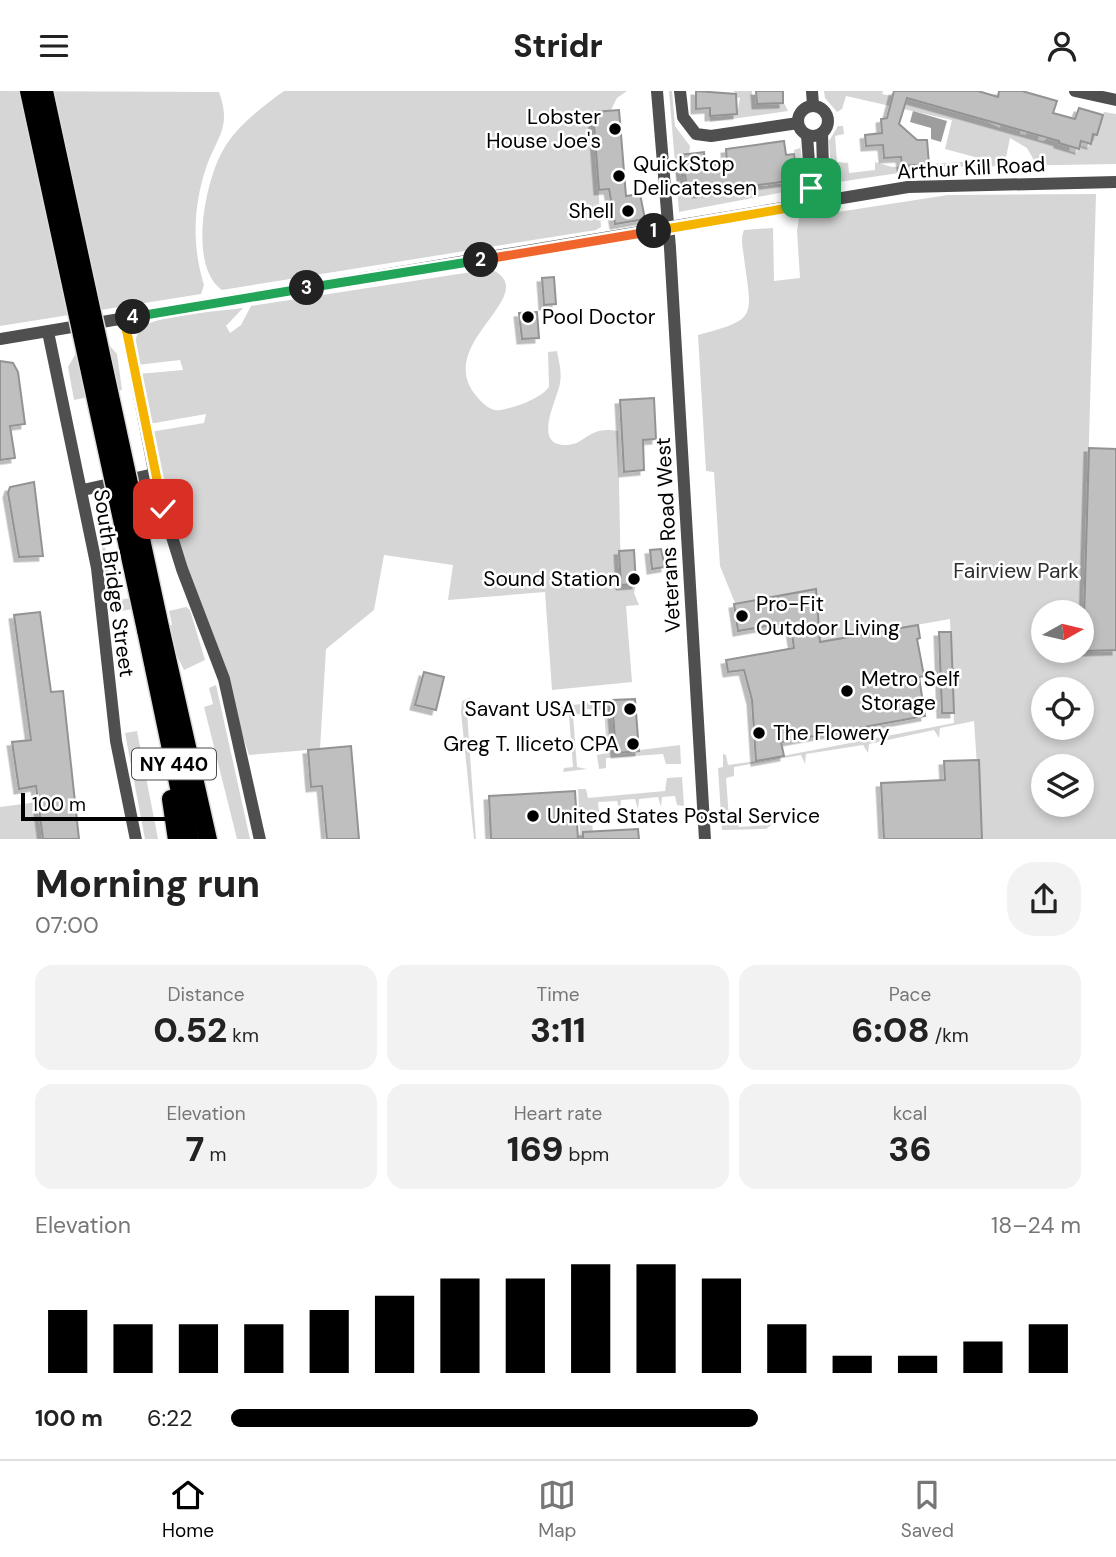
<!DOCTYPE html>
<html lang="en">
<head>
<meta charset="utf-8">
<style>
  :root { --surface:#fff; --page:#f2f2f2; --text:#222; --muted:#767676; --line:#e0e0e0; --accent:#000 }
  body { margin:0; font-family:"DM Sans",sans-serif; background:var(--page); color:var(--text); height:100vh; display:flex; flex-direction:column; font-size:26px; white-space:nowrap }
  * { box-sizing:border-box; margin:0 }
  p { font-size:23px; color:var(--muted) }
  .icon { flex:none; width:38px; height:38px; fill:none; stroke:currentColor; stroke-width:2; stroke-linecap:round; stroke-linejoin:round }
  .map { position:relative; height:748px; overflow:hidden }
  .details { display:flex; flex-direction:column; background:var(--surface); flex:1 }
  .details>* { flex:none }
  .needle { width:46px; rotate:82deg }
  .controls { position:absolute; left:1031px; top:509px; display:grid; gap:14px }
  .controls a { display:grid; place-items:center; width:63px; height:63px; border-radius:50%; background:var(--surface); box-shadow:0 4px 10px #0003; font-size:35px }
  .scale { position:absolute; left:21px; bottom:18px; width:177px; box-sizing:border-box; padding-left:7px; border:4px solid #000; border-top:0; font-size:19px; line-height:24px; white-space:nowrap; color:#000; -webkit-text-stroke:5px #fff; paint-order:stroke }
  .pin { position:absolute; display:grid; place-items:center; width:60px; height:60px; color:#fff; margin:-30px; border-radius:14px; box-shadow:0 4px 10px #0006 }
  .km { position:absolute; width:35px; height:35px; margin:-18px; border-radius:50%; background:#222; color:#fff; font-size:19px; line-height:35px; text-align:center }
  .round { display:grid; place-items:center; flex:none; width:74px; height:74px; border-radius:28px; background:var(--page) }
  .overview { display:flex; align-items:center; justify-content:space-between; height:119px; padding:0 35px }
  h1 { font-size:38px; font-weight:800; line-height:52px }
  .metrics { display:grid; grid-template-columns:repeat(3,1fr); gap:10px; height:119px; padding:7px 35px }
  .metrics div { display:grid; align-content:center; border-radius:18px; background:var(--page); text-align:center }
  .metrics b { font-size:35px; font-weight:800 }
  .metrics small { font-size:19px; font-weight:400 }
  .metrics p { font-size:19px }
  .chart { height:196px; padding:14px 35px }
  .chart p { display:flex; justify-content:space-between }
  .chart svg { width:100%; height:126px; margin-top:7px; stroke:var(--accent); stroke-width:6 }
  ul { padding:0 35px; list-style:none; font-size:23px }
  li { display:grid; grid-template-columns:112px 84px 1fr; align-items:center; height:52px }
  li i { height:18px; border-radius:9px; background:var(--accent) }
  header { display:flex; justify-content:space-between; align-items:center; height:91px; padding:0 35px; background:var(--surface); font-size:32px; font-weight:800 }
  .dock { display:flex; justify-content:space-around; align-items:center; height:98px; border-top:2px solid var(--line); background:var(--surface); font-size:19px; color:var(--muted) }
  .dock a { display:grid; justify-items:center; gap:4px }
  .dock .selected { color:var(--accent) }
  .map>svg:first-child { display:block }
  .green { fill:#d6d6d6; fill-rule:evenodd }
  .water { fill:#9d9d9d }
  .building { fill:#bfbfbf; stroke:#939393; stroke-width:2; filter:url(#shadow) }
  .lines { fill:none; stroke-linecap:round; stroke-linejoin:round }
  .highway-casing { stroke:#dbdbdb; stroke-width:21 }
  .minor { stroke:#4f4f4f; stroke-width:12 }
  .highway { stroke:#000; stroke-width:18 }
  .highway-bridge-casing { stroke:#dbdbdb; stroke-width:21; stroke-linecap:butt }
  .highway-bridge { stroke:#000; stroke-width:18 }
  .split-1-casing { stroke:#fff; stroke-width:14 }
  .split-2-casing { stroke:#fff; stroke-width:14 }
  .split-3-casing { stroke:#fff; stroke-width:14 }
  .split-4-casing { stroke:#fff; stroke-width:14 }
  .split-5-casing { stroke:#fff; stroke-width:14 }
  .split-1 { stroke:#f5b400; stroke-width:9 }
  .split-2 { stroke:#f0652b; stroke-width:9 }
  .split-3 { stroke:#22a559; stroke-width:9 }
  .split-4 { stroke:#22a559; stroke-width:9 }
  .split-5 { stroke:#f5b400; stroke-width:9 }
  .poi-dot { fill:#000; stroke:#fff; stroke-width:2.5 }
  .labels { text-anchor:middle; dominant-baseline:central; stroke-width:5; stroke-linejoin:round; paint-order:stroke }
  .shield { fill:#fff; stroke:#4c4c4c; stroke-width:2 }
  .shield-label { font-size:19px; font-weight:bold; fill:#000 }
  .poi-label { font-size:21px; fill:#000; stroke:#fff; text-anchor:start }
  .street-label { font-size:21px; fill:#000; stroke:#fff }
  .park-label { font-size:21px; fill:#2d2d2d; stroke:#fff }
</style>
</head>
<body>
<header><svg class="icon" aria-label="menu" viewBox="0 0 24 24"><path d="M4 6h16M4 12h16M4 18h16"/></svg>Stridr<svg class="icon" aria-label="person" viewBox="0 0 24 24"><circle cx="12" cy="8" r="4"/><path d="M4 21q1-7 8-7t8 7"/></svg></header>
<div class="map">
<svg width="1116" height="749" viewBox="0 0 1116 749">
  <defs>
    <filter id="shadow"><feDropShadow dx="-4.5" dy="4.5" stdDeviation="0" flood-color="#0004"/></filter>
  </defs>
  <rect width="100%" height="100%" fill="#fff"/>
  <g class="green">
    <path d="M0,0L219,1C232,37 217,45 206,77C193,116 192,155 204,194L201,203L0,235Z"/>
    <path d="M284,0H627L617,7L611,19L593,21L601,136L596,139L222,199C188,175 205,92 222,61C235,36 262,16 284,0Z"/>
    <polygon points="669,0 672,0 675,35 690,55 689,63 679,64 688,102 703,101 703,106 717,100 715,78 735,101 742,100 742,93 768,95 767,89 783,94 797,89 794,59 800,57 800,52 805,97 679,121"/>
    <polygon points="734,0 752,0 752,4 757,4 758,13 783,10 788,20 710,31 710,23 737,23 740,7 736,6"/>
    <path d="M824,0H883L882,3L891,5L892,2L988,8L983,29L1000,37L1002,30L1012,33V37L1021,39L1020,43L1026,44L1027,39L1039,44L1038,49L1044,50L1065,31L1059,52L1070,56L1069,60L1076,62L1080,55L1088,57L1093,43L1097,44L1104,21L1116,23V73L939,76L832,92L829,50L838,35H843L844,43L835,45L837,71L848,72L849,82L875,79V71L892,76L986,69L945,58L952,29L846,5L842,18L837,21L825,7ZM1010,47L1027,57L1035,71H1005Z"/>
    <path d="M1096,103L1083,560L1116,559V748H982L974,630L940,637L939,647L934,639L869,653L868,662L863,654L806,663L805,673L801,664L734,676V685L726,687L729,727H737L739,736L767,734L769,725L771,734L766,738L722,739L718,677L723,676V663L726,664L728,674L757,670L954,632L950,528L820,551L816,498L735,512L720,475L714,381L706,380L698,244C758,228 752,227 744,167C743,157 740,148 744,139L773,137L774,190L800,187L797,140L799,127L948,104ZM1043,522H1082V560H1043ZM1043,598H1082V637H1043ZM1043,676H1082V714H1043Z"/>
    <path d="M491,178C546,204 429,253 478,307C484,314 492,321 501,319C516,316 540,308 549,296L548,261L557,260C559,271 562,281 560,292C558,308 530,356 568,354C586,353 588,335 618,340L621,493H636L634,502L639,514L626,515L632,591L552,599L545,501L448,509L453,474L384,464L374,519L326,558L320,658L249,664L171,429L150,341L204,332L206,323L149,333L138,283L183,279L180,269L137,274C135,261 132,247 142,237C154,224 223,220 243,217L226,235L230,242L241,234L251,215Z"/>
    <polygon points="110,255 117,263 122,299 74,309 68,276 76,262"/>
    <polygon points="97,415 100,415 112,510 131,507 133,518 110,522"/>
    <polygon points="186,516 190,519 205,569 184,579 174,559 167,535 172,534 169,520"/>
    <polygon points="216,594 250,748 237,748 204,616 213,613 209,597"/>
    <polygon points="472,606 468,609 467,621 476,749 474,748 461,621 462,610"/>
    <polygon points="612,609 616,662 680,654 681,673 666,673 663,663 606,667 606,677 599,678 597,664 607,662 604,619 584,618 581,623 573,624 577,676 587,678 563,681 564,677 573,676 569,624 559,624 557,616"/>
    <polygon points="137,640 158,748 145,748 125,642"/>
    <polygon points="682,686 684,715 677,714 675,705 662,706 661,716 658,706 639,708 638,718 635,708 621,709 620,719 617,710 598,711 599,722 592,723 593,748 578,748 580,740 578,698 586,698 588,707 665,700 667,687"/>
    <polygon points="38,711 43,748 0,748 0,716"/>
  </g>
  <polygon class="water" points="913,20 947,30 941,51 931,48 931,37 910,31"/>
  <g class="building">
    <polygon points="696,0 736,3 737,23 710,25 710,17 696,18"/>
    <polygon points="756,0 783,0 783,12 757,13"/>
    <polygon points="894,0 978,0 998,6 999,0 1022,0 1057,10 1053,22 1075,28 1079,17 1103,24 1097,44 1093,43 1091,53 1081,50 1079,58 1059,52 1059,50 907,7 899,33 917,49 927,49 929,73 902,75 901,66 884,67 883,54 866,55 865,44 882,42 881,28 887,27"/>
    <polygon points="619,19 626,105 640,103 645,128 615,133 609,98 599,99 593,21"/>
    <polygon points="784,50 786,64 794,63 797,89 697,102 696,94 687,95 685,84 682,85 679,64 704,61 705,75 727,72 726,58"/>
    <polygon points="554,186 556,213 544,214 542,187"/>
    <polygon points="537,221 539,247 522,248 519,222"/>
    <polygon points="0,270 13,272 18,281 25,333 10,335 15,367 0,369"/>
    <polygon points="654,307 656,348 643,349 644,379 624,381 620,309"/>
    <polygon points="1089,357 1116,358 1116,559 1083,560"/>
    <polygon points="34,391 43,465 19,466 8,402 10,396"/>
    <polygon points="661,458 665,476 652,478 650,459"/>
    <polygon points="634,459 636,493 621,494 619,460"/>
    <polygon points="816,498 820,551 918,534 920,547 917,548 924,585 919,586 925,625 781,651 784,665 756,670 752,609 744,579 728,581 726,569 794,557 790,531 738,540 734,513"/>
    <polygon points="40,521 51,601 63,600 79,748 43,748 36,695 19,698 12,651 31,649 14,524"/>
    <polygon points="939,541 951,541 954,622 942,622"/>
    <polygon points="424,581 444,586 436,619 415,614"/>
    <polygon points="635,608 639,660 616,662 612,609"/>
    <polygon points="351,655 359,748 327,748 322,695 311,696 308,659"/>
    <polygon points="979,669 982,748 884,748 881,692 945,689 944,670"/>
    <polygon points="575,700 578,748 491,748 489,705"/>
    <polygon points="638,738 639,748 583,748 583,741"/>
  </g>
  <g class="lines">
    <g class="highway-casing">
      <g id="highway">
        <polyline points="160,536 208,749"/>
        <polyline points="146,539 190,749"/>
        <polyline points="171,708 177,749"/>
      </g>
    </g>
    <g class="minor">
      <polyline points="657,0 670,157 705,749"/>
      <polyline points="680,0 683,26 696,43 711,45 798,32"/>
      <polyline points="812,0 813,14"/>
      <polyline points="1075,0 1116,9"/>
      <circle cx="813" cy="30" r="15"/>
      <polyline points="822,42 824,111"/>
      <polyline points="807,44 812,113"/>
      <polyline points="124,227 158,401 182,478 224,588 260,749"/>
      <polyline points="48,241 97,477 116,650 136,749"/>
      <polyline points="0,248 908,96 1116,91"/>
      <polyline points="83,399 154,383"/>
    </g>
    <use href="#highway" class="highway"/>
    <g class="highway-bridge-casing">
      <g id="highway-bridge">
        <polyline points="29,0 146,539"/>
        <polyline points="44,0 160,536"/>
      </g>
    </g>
    <use href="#highway-bridge" class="highway-bridge"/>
  </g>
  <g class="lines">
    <g class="split-1-casing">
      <polyline id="split-1" points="654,140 812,113 811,97"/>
    </g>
    <g class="split-2-casing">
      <polyline id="split-2" points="481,169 654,140"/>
    </g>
    <g class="split-3-casing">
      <polyline id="split-3" points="307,197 481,169"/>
    </g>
    <g class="split-4-casing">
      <polyline id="split-4" points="133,226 307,197"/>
    </g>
    <g class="split-5-casing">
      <polyline id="split-5" points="133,226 124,227 163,418"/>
    </g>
    <use href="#split-1" class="split-1"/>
    <use href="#split-2" class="split-2"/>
    <use href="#split-3" class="split-3"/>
    <use href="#split-4" class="split-4"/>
    <use href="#split-5" class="split-5"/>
  </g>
  <g class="poi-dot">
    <circle cx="615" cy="38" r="7"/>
    <circle cx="619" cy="85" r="7"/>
    <circle cx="628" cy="120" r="7"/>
    <circle cx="528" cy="226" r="7"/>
    <circle cx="634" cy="488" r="7"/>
    <circle cx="742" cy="525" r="7"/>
    <circle cx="847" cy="600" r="7"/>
    <circle cx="630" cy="618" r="7"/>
    <circle cx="759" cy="642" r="7"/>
    <circle cx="633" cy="653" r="7"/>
    <circle cx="533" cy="725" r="7"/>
  </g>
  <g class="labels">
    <rect class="shield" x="132" y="657.5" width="84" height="31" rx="5"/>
    <g class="shield-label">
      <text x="174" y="673">NY 440</text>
    </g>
    <g class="poi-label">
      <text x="601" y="26" text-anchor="end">Lobster<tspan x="601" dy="24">House Joe's</tspan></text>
      <text x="633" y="73">QuickStop<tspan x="633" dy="24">Delicatessen</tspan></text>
      <text x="614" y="120" text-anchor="end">Shell</text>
      <text x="542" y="226">Pool Doctor</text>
      <text x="620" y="488" text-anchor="end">Sound Station</text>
      <text x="756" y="513">Pro-Fit<tspan x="756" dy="24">Outdoor Living</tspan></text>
      <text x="861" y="588">Metro Self<tspan x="861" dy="24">Storage</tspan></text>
      <text x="616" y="618" text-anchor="end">Savant USA LTD</text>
      <text x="773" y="642">The Flowery</text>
      <text x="619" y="653" text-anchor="end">Greg T. Iliceto CPA</text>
      <text x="547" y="725">United States Postal Service</text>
    </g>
    <g class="street-label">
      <text transform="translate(971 77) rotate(-3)">Arthur Kill Road</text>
      <text transform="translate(668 444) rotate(-93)">Veterans Road West</text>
      <text transform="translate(114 492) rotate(82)">South Bridge Street</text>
    </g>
    <g class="park-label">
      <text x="1016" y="480">Fairview Park</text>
    </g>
  </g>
</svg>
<div class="controls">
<a><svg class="needle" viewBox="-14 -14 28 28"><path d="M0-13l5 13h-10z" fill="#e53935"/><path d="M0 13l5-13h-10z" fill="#767676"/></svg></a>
<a><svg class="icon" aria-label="locate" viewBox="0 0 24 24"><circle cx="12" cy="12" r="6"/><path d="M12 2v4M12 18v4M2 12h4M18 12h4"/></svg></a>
<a><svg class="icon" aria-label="layers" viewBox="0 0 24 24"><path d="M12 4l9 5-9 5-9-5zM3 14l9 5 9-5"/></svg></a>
</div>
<div class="scale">100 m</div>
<div class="pin" style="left:811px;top:97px;background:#1e9e55"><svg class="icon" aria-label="arrive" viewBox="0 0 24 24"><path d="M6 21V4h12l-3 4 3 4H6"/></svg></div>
<div class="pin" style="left:163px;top:418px;background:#d93025"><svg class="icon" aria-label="check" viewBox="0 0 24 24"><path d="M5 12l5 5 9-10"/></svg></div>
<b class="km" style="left:654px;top:140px">1</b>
<b class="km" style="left:481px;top:169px">2</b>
<b class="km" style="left:307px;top:197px">3</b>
<b class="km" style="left:133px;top:226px">4</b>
</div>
<section class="details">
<div class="overview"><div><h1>Morning run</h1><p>07:00</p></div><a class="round"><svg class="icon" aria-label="share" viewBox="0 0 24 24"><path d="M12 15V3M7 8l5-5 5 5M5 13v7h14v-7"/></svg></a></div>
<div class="metrics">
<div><p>Distance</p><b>0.52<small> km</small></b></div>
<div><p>Time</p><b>3:11</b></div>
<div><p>Pace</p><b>6:08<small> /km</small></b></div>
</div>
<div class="metrics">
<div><p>Elevation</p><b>7<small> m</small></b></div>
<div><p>Heart rate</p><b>169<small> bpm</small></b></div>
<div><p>kcal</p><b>36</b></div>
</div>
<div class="chart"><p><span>Elevation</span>18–24 m</p>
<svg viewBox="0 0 160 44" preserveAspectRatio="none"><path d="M5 44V22M15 44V27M25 44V27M35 44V27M45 44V22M55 44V17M65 44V11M75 44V11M85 44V6M95 44V6M105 44V11M115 44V27M125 44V38M135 44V38M145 44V33M155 44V27"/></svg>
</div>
<ul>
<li><b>100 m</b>6:22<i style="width:62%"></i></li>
</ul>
</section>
<nav class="dock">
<a class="selected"><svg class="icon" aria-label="home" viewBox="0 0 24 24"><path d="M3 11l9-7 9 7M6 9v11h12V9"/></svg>Home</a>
<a><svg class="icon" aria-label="map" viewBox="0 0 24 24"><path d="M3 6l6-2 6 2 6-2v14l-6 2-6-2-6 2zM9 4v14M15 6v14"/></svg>Map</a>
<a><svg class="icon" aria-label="saved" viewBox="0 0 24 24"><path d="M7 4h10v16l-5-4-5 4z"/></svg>Saved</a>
</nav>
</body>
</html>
